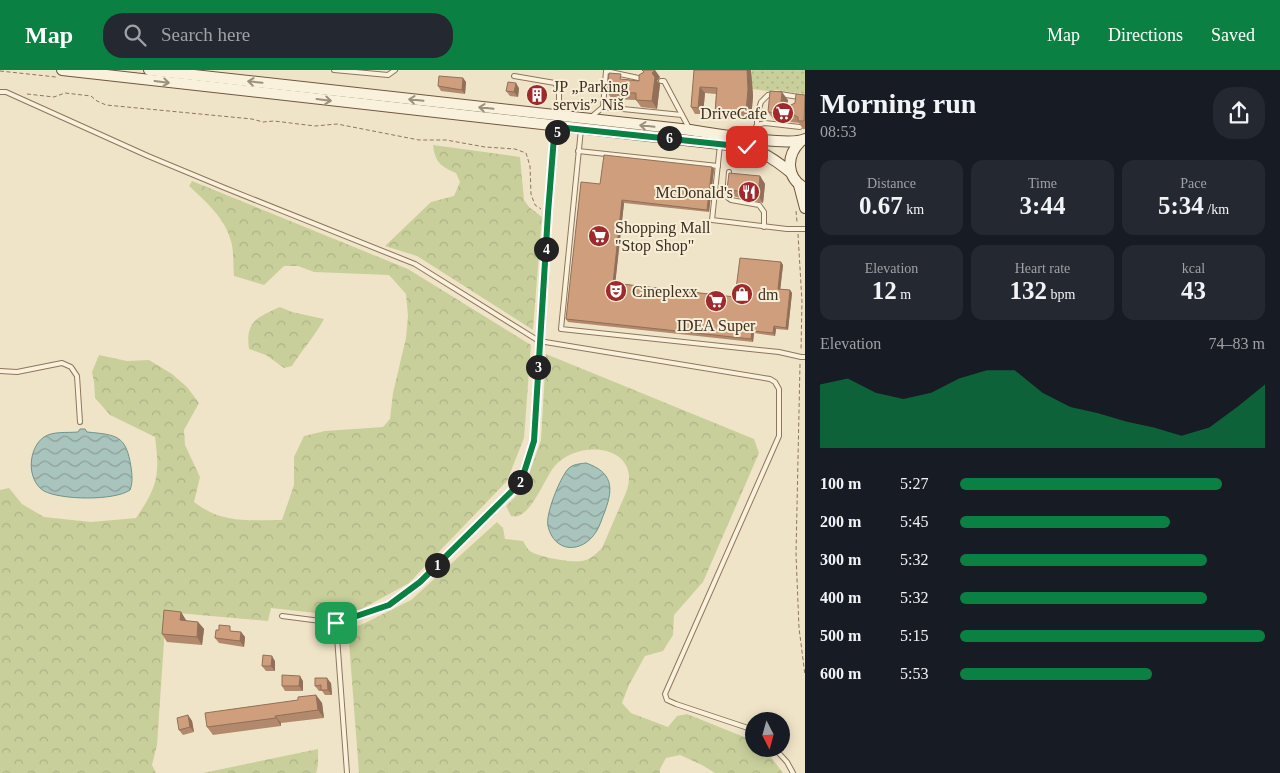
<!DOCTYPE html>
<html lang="en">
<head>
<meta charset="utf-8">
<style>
  :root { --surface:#171b24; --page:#242831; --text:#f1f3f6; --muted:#9ea1a6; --accent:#0b8043 }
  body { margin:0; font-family:"Times New Roman",serif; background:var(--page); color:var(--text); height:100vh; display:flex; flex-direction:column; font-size:19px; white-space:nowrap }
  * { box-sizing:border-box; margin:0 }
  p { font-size:16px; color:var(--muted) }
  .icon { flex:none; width:28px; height:28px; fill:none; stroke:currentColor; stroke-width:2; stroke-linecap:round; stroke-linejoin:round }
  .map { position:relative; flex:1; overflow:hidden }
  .drawer { display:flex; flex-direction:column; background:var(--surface); width:475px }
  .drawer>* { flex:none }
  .needle { width:32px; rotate:174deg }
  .buttons { position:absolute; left:745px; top:642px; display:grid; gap:10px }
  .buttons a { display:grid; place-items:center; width:45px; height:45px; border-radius:50%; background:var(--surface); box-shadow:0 2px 12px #0003; font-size:25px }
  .pin { position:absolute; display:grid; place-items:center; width:42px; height:42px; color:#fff; margin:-21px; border-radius:10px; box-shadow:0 2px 8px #0006 }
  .km { position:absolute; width:25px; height:25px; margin:-12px; border-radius:50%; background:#222; color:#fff; font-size:14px; line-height:25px; text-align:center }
  .round { display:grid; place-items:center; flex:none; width:52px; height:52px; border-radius:20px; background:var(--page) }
  .summary { display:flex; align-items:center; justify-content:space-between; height:85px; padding:0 15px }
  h1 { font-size:28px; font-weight:600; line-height:38px }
  .metrics { display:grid; grid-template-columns:repeat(3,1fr); gap:8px; height:85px; padding:5px 15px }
  .metrics div { display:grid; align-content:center; border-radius:12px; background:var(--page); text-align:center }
  .metrics b { font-size:25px; font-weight:600 }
  .metrics small { font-size:14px; font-weight:400 }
  .metrics p { font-size:14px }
  .chart { height:140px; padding:10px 15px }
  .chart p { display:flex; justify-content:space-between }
  .chart svg { width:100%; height:90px; margin-top:5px; fill:var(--accent); opacity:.7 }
  ul { padding:0 15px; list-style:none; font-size:16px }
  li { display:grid; grid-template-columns:80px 60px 1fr; align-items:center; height:38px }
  li i { height:12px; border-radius:6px; background:var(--accent) }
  header { display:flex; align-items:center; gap:30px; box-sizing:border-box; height:70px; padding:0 25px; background:var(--accent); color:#fff }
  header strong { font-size:24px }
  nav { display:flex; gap:28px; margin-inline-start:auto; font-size:18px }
  .search { width:350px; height:45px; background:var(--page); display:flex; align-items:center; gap:12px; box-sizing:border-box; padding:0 18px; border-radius:20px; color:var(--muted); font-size:19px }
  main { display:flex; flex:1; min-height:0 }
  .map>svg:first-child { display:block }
  .grass { fill:url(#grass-dots) }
  .forest { fill:url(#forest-crowns) }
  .water { fill:url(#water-waves); stroke:#6f938a }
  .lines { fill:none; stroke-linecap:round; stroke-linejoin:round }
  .lane-casing { stroke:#8d765c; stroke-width:6 }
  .secondary-casing { stroke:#6f573f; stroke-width:12 }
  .path { stroke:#8d765c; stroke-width:1; stroke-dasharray:4 2.5; stroke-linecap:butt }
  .lane { stroke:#faf1dc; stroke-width:4 }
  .secondary { stroke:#faf1dc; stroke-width:10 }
  .wall { fill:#b2896c }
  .shaded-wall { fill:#916f58 }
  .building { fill:#cf9f7d; stroke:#916f58 }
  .oneway { stroke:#9c907e }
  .route-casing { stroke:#fff; stroke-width:10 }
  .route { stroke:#0b8043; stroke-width:6 }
  .labels { text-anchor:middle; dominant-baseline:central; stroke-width:4; stroke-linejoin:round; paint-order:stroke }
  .poi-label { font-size:16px; fill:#3d2e20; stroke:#f7eed8; text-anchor:start }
</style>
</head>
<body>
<header>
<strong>Map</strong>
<div class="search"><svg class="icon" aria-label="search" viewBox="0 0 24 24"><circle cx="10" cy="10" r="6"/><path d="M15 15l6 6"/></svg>Search here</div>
<nav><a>Map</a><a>Directions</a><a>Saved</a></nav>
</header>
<main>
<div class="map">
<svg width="805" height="703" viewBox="0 0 805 703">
  <defs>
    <pattern id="grass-dots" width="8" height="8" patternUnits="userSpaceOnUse" patternTransform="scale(1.25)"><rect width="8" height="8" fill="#c9cf9b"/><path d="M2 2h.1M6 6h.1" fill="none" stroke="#aeb285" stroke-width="1.8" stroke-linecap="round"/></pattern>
    <pattern id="forest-crowns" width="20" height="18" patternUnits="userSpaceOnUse" patternTransform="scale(1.25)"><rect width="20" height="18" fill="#c9cf9b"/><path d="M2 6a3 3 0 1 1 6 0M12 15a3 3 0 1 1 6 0" fill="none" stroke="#aeb285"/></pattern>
    <pattern id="water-waves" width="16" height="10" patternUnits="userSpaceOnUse" patternTransform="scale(1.25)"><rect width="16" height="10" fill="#a9c4bc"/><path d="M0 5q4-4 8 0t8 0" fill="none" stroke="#8ba098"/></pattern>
  </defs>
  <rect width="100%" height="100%" fill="#f0e4c8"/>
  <polygon class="grass" points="752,0 805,0 805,24 775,20 768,21 752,19"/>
  <g class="forest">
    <path d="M433,75L520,87L524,130L529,137L542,147L533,260L417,186L385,176L431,132L454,126L460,112L456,103C440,96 435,92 433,75Z"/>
    <path d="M192,111L408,199L531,275L524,368L507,411L409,513L362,539L342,546L271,538L268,551L166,542L157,675L152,695L156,703H0V420L9,418L22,434L44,447L91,452L136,448C158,416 160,405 155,367L110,345L95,328L94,312L92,302L99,285L127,291L149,290L172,304L187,317L199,333L184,360L185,375L200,407L194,432C222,454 248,450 282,450L294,415V387L304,366L325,361L383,357L390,349L393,323L406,268L408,246L406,224L389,205L314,202L298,196H284L264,215L234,206C233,195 234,182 231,171C225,148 206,132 189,116Z"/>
    <path d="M280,237L292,242L324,249C315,266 302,280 292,296L284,298L266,285L249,279C245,252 257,247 280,237Z"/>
    <path d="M546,284L754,369L759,383L703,512L674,545L673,565L663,581L645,586L629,615L622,633L631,643L668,657L677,646L687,644L754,671V679H765L783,703H715L702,695L680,685L666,688L660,699V703H359L348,559L363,554L411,530L497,452L503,458L505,469L523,471C525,474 527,479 530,481C539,487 571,493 582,491C590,490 597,483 602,478C610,460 617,443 625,425C646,377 580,366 554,397C544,410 533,441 518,446C516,447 513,446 511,446L506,436L524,418L541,370Z"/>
    <polygon points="318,679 318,695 316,703 203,703"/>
  </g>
  <g class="water">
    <path d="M80,359H85L87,362C117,365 126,365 131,397C132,405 133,412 130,420C114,431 61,430 44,421C26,410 28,378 44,367C53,361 67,363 78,362Z"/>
    <path d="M586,393C612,402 614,417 605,441C602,448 600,456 596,462C582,484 554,483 548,456C545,445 560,408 568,399C573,394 579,394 586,393Z"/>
  </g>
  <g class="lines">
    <g class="lane-casing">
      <g id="lane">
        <polyline points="334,0 388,5 395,0"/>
        <polyline points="514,6 555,13 559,20 559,44"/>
        <polyline points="661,11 664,11 689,58"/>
        <polyline points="559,20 562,15 566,14"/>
        <polyline points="0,22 6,22 148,86 225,118 415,194 539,271 770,309 775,312 779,319 779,366 665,624 667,630 676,634 754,660"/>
        <polyline points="780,24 805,28"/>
        <polyline points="603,37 682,45"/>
        <polyline points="590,48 603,37 606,1 643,9"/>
        <polyline points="757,55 765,53 800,57"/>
        <polyline points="581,59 561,259 779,282 801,287 805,287"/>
        <polyline points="750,67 757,55 757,45 761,32 768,25 773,24"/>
        <polyline points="720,75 712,150 787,159 805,159"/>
        <polyline points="578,81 718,96"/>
        <polyline points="729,102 727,127 731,130 759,135 764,142 764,157"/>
        <polyline points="0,301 17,302 62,293 71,297 77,306 80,352"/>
        <polyline points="282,546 336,553 362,546 389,535 420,512 521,412 534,371 548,143 553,74 557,56"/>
        <polyline points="336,553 347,703"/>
        <polyline points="775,679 787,692 793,703"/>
      </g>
    </g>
    <g class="secondary-casing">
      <g id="secondary">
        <path d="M62,0L747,77C764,82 777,91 790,102"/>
        <path d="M149,0L690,60C711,63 789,77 805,69"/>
        <path d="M800,72C786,86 786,108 805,118"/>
        <polyline points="799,115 805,138"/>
      </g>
    </g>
    <g class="path">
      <polyline points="0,1 56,7"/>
      <polyline points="27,24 54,27 65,23 91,26 97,31 106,35 252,49 263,52 274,51 315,56 337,54 419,70 446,70 485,77 515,79 526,83 530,96 531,124 535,135 541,139"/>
      <polyline points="796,141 797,152"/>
      <polyline points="798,164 802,232 801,280"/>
      <polyline points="800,294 796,484 799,558 805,605"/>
    </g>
    <use href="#lane" class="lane"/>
    <use href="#secondary" class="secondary"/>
  </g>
  <g class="wall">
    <polygon points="694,0 751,0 753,26 751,50 720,48 715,42 716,24 705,23 703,44 695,44 691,37"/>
    <polygon points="660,7 657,11 660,14 657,39 641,37 636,30 612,29 607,22 624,9 639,11"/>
    <polygon points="463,8 466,12 465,24 441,21 438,16"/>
    <polygon points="519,18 518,27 510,26 506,21"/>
    <polygon points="805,25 805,59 803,59 799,53 774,50 768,42 788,30 787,34 789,36 795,33"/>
    <polygon points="712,97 714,99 709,142 624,133 615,213 735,227 781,192 783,195 780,219 790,220 792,223 788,260 776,259 775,266 754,263 753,272 568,252 566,249 600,114"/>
    <polygon points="760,106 765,114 763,133 732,126 727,119"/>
    <polygon points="181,542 186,551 198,552 204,559 202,575 167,572 162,564"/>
    <polygon points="219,560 241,562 245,567 244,577 219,573 215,568"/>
    <polygon points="275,591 275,601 266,601 262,596"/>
    <polygon points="303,611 303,621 285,621 282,616"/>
    <polygon points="331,613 332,625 325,625 322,621 319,621 315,616"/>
    <polygon points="316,625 322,633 324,648 281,653 281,656 213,665 207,657"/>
    <polygon points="188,645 192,651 194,662 183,665 179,660"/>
  </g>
  <g class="shaded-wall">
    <polygon points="655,0 660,7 657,11 660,14 657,39 652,31 652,3"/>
    <polygon points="747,0 751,0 753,26 751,50 746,43"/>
    <polygon points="463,8 466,12 465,24 462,20"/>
    <polygon points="516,13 519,18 518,27 514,22"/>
    <polygon points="700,17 705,23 703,44 698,38"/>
    <polygon points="782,22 788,30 787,40 781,32"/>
    <polygon points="712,97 714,99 709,142 707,140"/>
    <polygon points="760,106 765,114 763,133 758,125"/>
    <polygon points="622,130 624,133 615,216 613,213"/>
    <polygon points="781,192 783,195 780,222 778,219"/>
    <polygon points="790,220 792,223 788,260 786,258"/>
    <polygon points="774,256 776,259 775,266 773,263"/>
    <polygon points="752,261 754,263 753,272 751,269"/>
    <polygon points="181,542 186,550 186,558 180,550"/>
    <polygon points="198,552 204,559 202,575 197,567"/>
    <polygon points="241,562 245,567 244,577 240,571"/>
    <polygon points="272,586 275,591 275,601 271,596"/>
    <polygon points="300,606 303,611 303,621 299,616"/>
    <polygon points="327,608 331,613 332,625 328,620"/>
    <polygon points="316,625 322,633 324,648 318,640"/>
    <polygon points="188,645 192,651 194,662 190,657"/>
    <polygon points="275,646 281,653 281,656 276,648"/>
  </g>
  <g class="building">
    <polygon points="642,0 655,0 652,3 655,7 652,31 636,30 636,23 607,22 609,3 621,4 620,9 639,11 639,5 644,2"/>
    <polygon points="694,0 747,0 748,19 746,43 715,42 717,18 700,17 698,38 691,37"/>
    <polygon points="439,6 463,8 462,20 438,16"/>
    <polygon points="508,12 516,13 514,22 506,21"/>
    <polygon points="770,21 782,22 781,32 786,32 789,36 795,33 796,24 805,25 804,51 798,51 798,47 794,45 768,42"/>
    <polygon points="604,85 712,97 707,140 622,130 613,213 735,227 740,188 781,192 778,219 790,220 786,258 774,256 773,263 752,261 751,269 566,249 581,112 600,114"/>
    <polygon points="729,103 760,106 758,125 727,119"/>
    <polygon points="164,540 181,542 180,550 198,552 197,567 162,564"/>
    <polygon points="219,555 230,556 230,561 241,562 240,571 215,568 216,560 219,560"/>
    <polygon points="263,585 272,586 271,596 262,596"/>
    <polygon points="282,605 300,606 299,616 282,616"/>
    <polygon points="315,608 327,608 328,620 321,620 321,615 315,616"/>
    <polygon points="316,625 318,640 275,646 276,648 207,657 205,643 298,630 298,627"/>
    <polygon points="188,645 190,657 179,660 177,648"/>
  </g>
  <defs><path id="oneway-shaft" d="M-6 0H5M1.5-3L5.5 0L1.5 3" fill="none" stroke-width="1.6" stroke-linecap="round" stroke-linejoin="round" transform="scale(1.25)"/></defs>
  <g class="oneway">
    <use href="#oneway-shaft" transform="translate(162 12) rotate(7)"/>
    <use href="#oneway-shaft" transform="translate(255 12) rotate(-174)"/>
    <use href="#oneway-shaft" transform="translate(324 30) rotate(7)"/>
    <use href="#oneway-shaft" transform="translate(416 30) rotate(-174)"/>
    <use href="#oneway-shaft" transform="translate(486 38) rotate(-174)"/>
    <use href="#oneway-shaft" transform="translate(647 56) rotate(-174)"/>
  </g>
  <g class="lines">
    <g class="route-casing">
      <polyline id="route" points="336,553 389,535 420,512 521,412 534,371 548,143 554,67 557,62 557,57 747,77"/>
    </g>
    <use href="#route" class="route"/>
  </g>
  <defs>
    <g id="building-disc" transform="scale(1.125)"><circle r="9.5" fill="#9e2a2b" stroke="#f7eed8"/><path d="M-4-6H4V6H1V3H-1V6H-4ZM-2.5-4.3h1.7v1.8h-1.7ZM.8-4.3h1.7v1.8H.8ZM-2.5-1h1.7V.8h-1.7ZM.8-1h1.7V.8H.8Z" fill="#fff"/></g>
    <g id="supermarket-disc" transform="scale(1.125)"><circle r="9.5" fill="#9e2a2b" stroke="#f7eed8"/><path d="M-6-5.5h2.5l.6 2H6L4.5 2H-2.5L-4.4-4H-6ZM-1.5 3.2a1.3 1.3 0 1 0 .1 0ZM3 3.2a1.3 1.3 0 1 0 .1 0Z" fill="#fff"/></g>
    <g id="restaurant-disc" transform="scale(1.125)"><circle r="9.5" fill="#9e2a2b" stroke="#f7eed8"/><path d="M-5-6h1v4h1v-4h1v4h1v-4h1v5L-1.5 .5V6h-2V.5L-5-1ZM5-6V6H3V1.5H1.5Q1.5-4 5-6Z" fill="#fff"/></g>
    <g id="theatre-disc" transform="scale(1.125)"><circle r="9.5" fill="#9e2a2b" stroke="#f7eed8"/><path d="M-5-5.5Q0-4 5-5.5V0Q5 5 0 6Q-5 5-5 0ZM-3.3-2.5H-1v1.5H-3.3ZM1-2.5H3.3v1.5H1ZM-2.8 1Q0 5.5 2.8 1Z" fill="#fff"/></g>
    <g id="shop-disc" transform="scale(1.125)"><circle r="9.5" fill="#9e2a2b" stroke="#f7eed8"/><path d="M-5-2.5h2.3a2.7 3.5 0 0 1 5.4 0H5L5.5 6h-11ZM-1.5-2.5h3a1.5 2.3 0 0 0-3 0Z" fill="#fff"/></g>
  </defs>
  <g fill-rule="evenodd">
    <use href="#building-disc" x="537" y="25"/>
    <use href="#supermarket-disc" x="783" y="43"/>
    <use href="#restaurant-disc" x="749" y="122"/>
    <use href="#supermarket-disc" x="599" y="166"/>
    <use href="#theatre-disc" x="616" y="221"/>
    <use href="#shop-disc" x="742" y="224"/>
    <use href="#supermarket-disc" x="716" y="231"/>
  </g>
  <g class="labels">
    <g class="poi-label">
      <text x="553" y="16">JP „Parking<tspan x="553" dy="18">servis” Niš</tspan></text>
      <text x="767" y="43" text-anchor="end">DriveCafe</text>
      <text x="733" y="122" text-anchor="end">McDonald's</text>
      <text x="615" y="157">Shopping Mall<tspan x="615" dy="18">"Stop Shop"</tspan></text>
      <text x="632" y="221">Cineplexx</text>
      <text x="758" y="224">dm</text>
      <text x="716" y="255" text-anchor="middle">IDEA Super</text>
    </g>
  </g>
</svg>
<div class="buttons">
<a><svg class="needle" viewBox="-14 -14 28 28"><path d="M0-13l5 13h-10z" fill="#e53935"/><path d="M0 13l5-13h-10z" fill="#9ea1a6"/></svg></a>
</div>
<div class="pin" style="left:336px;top:553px;background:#1e9e55"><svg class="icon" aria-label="arrive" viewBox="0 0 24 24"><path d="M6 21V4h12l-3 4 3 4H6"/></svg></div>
<div class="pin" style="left:747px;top:77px;background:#d93025"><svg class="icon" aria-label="check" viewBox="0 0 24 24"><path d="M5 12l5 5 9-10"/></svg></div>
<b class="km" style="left:437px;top:495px">1</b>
<b class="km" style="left:520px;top:412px">2</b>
<b class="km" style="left:538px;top:297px">3</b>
<b class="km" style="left:546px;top:179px">4</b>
<b class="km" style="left:557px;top:62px">5</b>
<b class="km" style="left:669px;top:68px">6</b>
</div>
<section class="drawer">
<div class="summary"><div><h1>Morning run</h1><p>08:53</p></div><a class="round"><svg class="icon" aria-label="share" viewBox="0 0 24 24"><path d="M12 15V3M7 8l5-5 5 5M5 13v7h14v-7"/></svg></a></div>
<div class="metrics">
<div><p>Distance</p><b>0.67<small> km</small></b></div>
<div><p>Time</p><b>3:44</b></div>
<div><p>Pace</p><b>5:34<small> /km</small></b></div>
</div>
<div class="metrics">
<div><p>Elevation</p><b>12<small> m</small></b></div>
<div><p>Heart rate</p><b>132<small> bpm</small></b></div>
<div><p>kcal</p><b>43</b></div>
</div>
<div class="chart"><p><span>Elevation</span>74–83 m</p>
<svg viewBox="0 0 160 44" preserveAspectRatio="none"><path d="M0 44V13L10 10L20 17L30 20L40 17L50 10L60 6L70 6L80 17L90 24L100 27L110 31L120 34L130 38L140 34L150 24L160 13V44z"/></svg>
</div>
<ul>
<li><b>100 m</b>5:27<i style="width:86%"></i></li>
<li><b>200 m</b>5:45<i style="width:69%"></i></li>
<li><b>300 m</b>5:32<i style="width:81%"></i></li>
<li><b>400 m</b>5:32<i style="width:81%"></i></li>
<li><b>500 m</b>5:15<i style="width:100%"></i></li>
<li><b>600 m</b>5:53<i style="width:63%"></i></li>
</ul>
</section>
</main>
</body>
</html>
